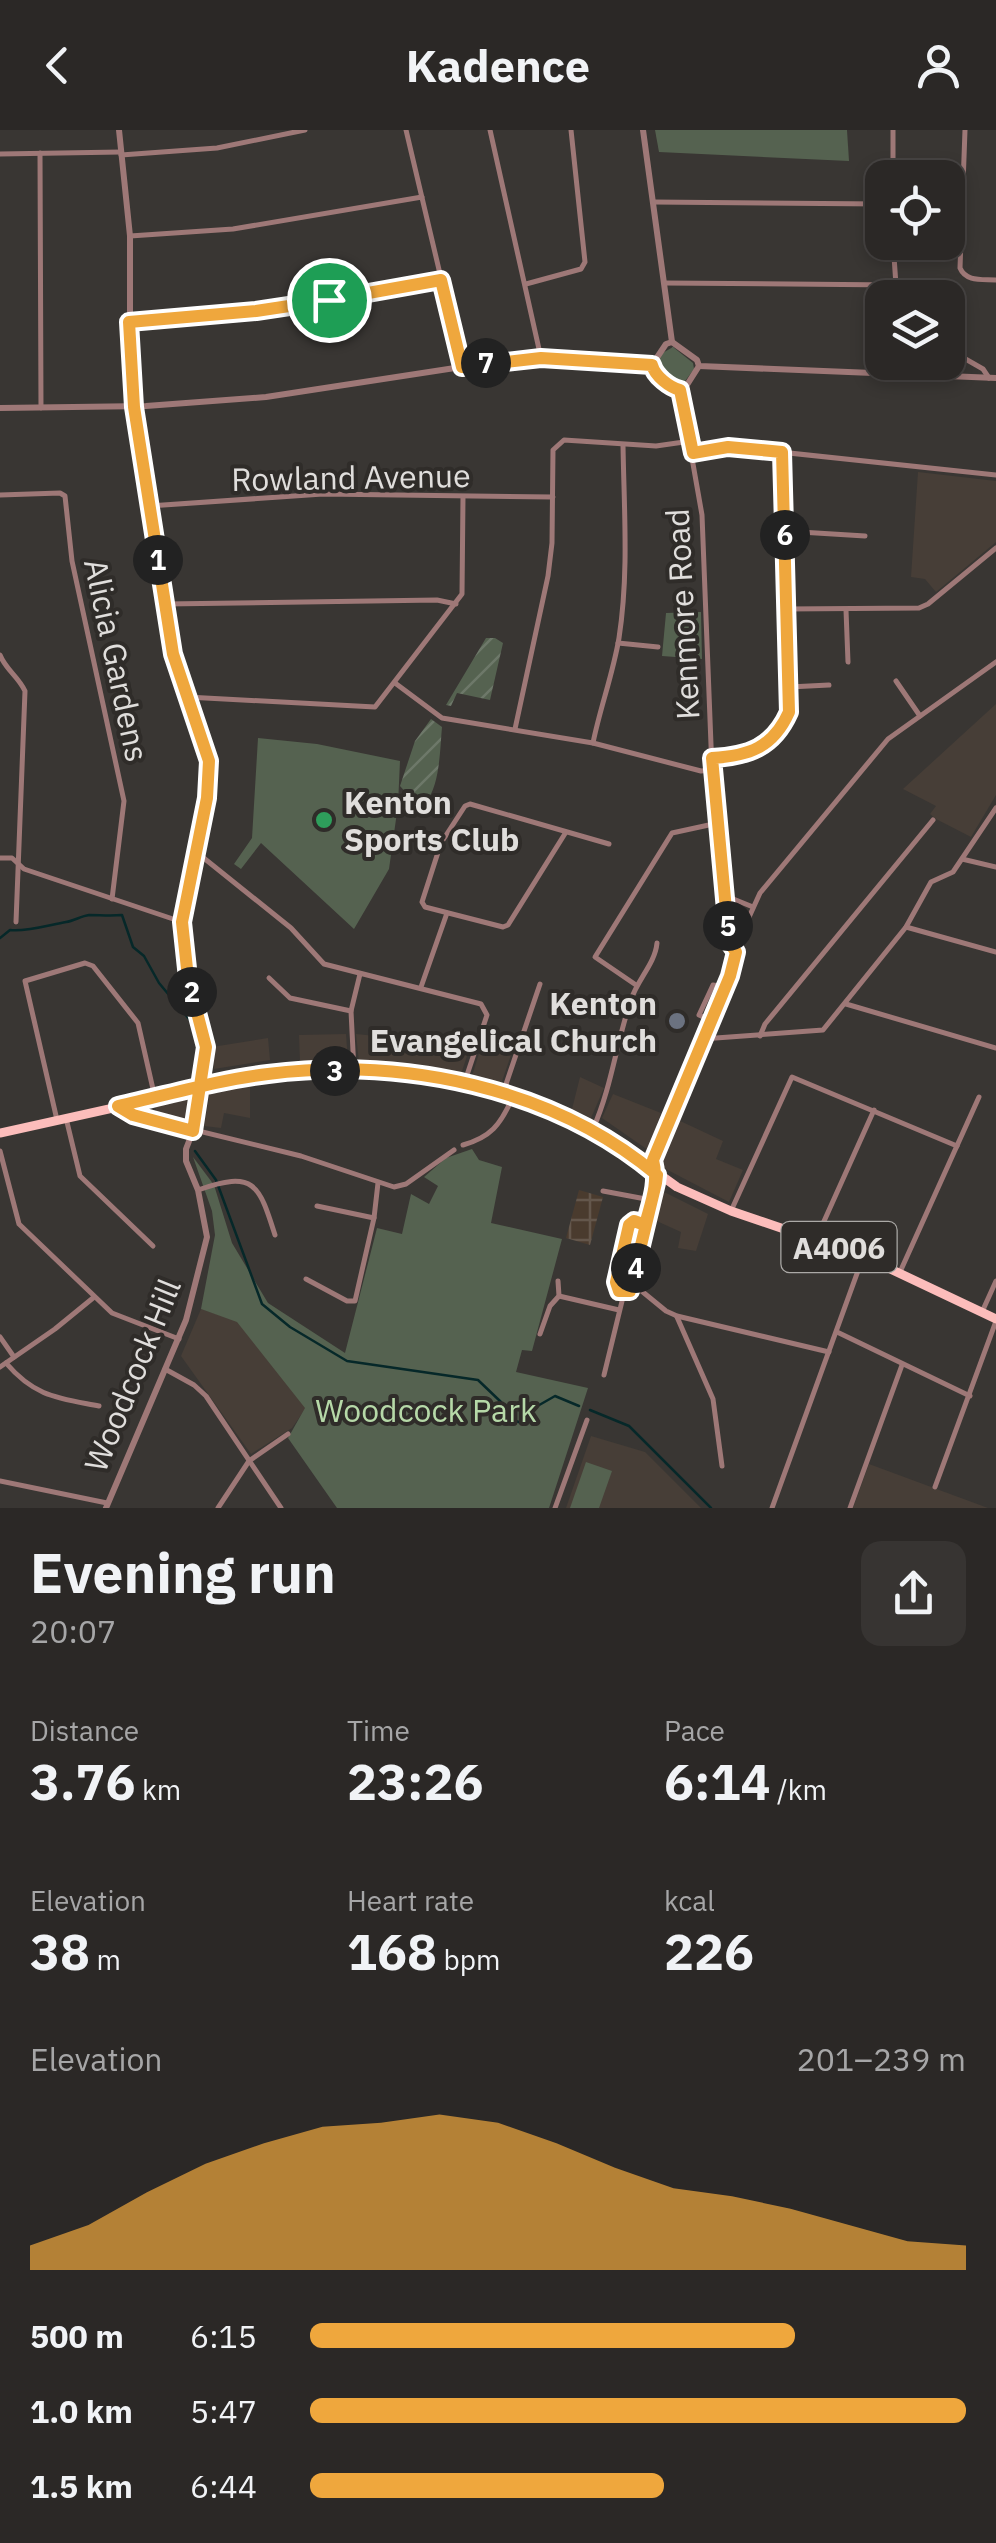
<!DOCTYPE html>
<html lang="en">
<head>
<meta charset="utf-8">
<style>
  :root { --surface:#2b2826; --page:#373432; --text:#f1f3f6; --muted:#a6a6a7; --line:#474443; --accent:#efa73d }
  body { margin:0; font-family:"IBM Plex Sans",sans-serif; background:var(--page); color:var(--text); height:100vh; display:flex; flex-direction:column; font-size:38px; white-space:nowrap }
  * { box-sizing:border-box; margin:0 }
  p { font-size:32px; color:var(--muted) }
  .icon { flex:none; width:55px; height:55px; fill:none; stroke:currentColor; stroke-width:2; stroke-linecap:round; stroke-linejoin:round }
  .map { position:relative; height:1378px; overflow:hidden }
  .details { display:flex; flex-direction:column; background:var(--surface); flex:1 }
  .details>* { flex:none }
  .buttons { position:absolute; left:865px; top:30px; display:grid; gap:20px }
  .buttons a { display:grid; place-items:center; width:100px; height:100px; border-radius:20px; background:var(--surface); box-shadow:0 5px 15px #0003,0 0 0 2px var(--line); font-size:50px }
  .pin { position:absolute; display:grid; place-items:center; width:85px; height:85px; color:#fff; margin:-42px; border:5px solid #fff; border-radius:50%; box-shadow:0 2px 10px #0007 }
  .km { position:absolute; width:50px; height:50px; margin:-25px; border-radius:50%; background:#222; color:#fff; font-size:28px; line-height:50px; text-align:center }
  .round { display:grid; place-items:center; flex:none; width:105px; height:105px; border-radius:20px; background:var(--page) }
  .overview { display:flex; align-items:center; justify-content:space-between; height:170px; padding:0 30px }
  h1 { font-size:55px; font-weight:700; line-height:75px }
  .metrics { display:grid; grid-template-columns:repeat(3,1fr); gap:15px; height:170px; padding:10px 30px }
  .metrics div { display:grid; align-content:center }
  .metrics b { font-size:50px; font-weight:700 }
  .metrics small { font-size:28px; font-weight:400 }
  .metrics p { font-size:28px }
  .chart { height:280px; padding:20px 30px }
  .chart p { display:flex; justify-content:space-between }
  .chart svg { width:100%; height:180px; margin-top:10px; fill:var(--accent); opacity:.7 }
  ul { padding:0 30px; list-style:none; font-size:32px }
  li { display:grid; grid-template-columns:160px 120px 1fr; align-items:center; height:75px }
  li i { height:25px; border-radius:12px; background:var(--accent) }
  header { display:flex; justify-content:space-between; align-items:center; height:130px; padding:0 30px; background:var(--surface); font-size:45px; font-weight:700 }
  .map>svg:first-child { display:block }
  .built { fill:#473e37 }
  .industrial { fill:url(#industrial-grid) }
  .grass { fill:url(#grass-tufts) }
  .park { fill:#556250 }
  .garden { fill:url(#garden-furrows) }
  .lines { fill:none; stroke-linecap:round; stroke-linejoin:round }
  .stream { stroke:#062829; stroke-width:2.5 }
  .minor { stroke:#9e7877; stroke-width:5 }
  .tertiary { stroke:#9e7877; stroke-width:6 }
  .primary { stroke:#fcbdbb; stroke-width:9 }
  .route-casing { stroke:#fff; stroke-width:20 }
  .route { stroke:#efa73d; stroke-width:12 }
  .leisure-dot { fill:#2e9e5b; stroke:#2f2c29; stroke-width:4 }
  .worship-dot { fill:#6b7280; stroke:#2f2c29; stroke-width:4 }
  .labels { text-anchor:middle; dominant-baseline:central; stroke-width:8; stroke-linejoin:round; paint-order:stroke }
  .shield { fill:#2f2c29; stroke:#aba9a6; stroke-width:2.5 }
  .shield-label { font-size:30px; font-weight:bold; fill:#e0dedc }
  .street-label { font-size:32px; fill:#e0dedc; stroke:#2f2c29 }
  .poi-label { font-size:32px; font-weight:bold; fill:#e0dedc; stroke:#2f2c29; text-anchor:start }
  .park-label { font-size:32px; fill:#b6d9a8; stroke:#2f2c29 }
</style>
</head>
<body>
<header><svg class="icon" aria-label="back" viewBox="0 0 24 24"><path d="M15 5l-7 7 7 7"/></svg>Kadence<svg class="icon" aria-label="person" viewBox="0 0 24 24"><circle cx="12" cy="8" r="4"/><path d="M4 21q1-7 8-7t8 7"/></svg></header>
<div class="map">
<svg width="996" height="1378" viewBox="0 0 996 1378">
  <defs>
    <pattern id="industrial-grid" width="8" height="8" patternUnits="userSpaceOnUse" patternTransform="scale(2.5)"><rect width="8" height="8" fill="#4a3b2e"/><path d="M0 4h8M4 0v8" fill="none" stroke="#64574c"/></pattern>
    <pattern id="grass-tufts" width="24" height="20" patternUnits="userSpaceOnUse" patternTransform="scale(2.5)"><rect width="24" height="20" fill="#556250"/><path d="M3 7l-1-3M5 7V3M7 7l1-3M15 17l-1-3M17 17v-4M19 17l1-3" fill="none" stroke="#6d7869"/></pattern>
    <pattern id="garden-furrows" width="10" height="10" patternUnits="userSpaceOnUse" patternTransform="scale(2.5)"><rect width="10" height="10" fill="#556250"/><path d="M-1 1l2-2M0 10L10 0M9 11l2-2" fill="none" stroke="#6d7869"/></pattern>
  </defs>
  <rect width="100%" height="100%" fill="#393633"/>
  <g class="built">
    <polygon points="918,342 996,351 996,412 936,462 925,449 911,447"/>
    <polygon points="996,574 996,665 971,707 936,689 930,684 936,676 903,659"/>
    <polygon points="346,904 348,932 300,932 299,905"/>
    <polygon points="356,904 456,914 470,917 461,944 359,933"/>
    <polygon points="268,908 270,930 214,939 212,917"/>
    <polygon points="481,917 511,925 501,954 472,946"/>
    <polygon points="580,947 604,958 591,988 572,979"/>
    <polygon points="250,954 250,988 224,983 221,998 204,996 210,963"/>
    <polygon points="613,964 661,983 648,1020 602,988"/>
    <polygon points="194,966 190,994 156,986 156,975"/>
    <polygon points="676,989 723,1011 716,1029 743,1040 729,1072 660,1036"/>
    <polygon points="658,1059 708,1084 696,1121 678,1118 681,1102 650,1088"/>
    <polygon points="201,1179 237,1191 306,1278 292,1298 251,1324 181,1226"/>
    <polygon points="591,1306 645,1322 701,1378 566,1378"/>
    <polygon points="869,1334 988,1378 853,1378"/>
  </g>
  <polygon class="industrial" points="579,1060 603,1067 590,1115 566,1108"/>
  <polygon class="grass" points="673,217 693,233 694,239 682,255 667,249 657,238 661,224"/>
  <g class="park">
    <polygon points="655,0 847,0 849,31 659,22"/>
    <polygon points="701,482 702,529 662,526 666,483"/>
    <polygon points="258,608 317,614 400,631 398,675 389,739 354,799 261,713 241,739 234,734 252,708"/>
    <polygon points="472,1019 479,1030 502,1037 491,1093 562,1109 532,1221 522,1220 516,1242 588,1258 549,1378 337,1378 288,1308 305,1278 237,1192 201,1179 215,1105 212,1081 193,1027 214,1055 232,1113 268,1173 345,1223 377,1098 402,1104 411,1064 429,1074 438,1056 424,1047 446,1028"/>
    <polygon points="586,1332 612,1341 599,1378 570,1378"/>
  </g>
  <g class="garden">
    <polygon points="486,508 495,508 503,513 490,570 457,563 451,576 446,575"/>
    <path d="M431,589L442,597C440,619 440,655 426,672L411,668L400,656L415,611Z"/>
  </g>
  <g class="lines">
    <g class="stream">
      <path d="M0,808L10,800C26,802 49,795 66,792C74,791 81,786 89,785C100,785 110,786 122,785L133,817L144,826L159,853L190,890"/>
      <polyline points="195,1021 216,1050 262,1174 290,1197 347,1231 478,1250 501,1272 509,1289 522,1293 534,1278 555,1266 579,1276"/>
      <polyline points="590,1280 629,1296 711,1378"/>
    </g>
    <g class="minor">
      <polyline points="406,0 462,237"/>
      <polyline points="490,0 541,228"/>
      <path d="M965,0L960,138C966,152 982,149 996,150"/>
      <polyline points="40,23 41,278"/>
      <polyline points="0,24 121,22"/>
      <polyline points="121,25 217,18 305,0"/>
      <polyline points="893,48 893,0"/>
      <polyline points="653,72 882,74"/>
      <polyline points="130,106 233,99 422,67"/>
      <polyline points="893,112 896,155 903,168"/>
      <polyline points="664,153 896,155"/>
      <polyline points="526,154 581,139 585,132 571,0"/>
      <polyline points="129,192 256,181 441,150"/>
      <polyline points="948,219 983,239 989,248"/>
      <polyline points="680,260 702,385 712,640 729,812 736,822"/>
      <polyline points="693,323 742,318 996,345"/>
      <polyline points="0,365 60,363 65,366 72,431 124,671 112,769"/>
      <polyline points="149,376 323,364 553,367"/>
      <polyline points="784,401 865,406"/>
      <polyline points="165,474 437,470 456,474"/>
      <polyline points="786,479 919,478 928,474 996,418"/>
      <polyline points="846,480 848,532"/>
      <polyline points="618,513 658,517"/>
      <path d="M0,525C6,540 18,546 25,561L16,792"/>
      <polyline points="896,551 920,586"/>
      <polyline points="395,553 442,588 593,613 701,641 712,640"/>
      <polyline points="789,557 829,555"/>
      <polyline points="187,567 375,577 462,464 463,367"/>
      <polyline points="515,599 548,446 552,413 553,320 564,310 656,316 691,311"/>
      <path d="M593,613C600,578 613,544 619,508C629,443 624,380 623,315"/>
      <path d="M712,628C747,626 774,617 789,581L782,322"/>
      <polyline points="566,702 508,795 503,797 425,777 422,772 441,713 465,676 470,674 609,714"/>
      <polyline points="195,721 291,798 324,834 481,874 487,885 464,954"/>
      <polyline points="0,728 12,728 24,739 182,792"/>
      <polyline points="962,729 996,737"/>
      <polyline points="726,766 753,777"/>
      <polyline points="906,797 996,822"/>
      <polyline points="269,848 290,868 351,881"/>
      <polyline points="636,855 595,827 672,703 718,693"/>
      <polyline points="421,857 447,783"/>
      <polyline points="846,874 996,918"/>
      <polyline points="710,890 699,885 713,855 725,857"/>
      <polyline points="760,906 765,894 933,690"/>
      <polyline points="702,909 823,900 906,797 931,752 953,742 996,678"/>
      <polyline points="693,928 699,923 730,847 745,796 760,763 888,609 996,532"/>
      <polyline points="354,941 351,881 360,844"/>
      <polyline points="503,963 540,854"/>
      <polyline points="120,978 133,985 301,1026 394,1057 406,1054 454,1020"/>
      <polyline points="66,988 80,1046 153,1116"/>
      <polyline points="57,990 25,851 85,833 93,836 138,893 155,968"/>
      <path d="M593,999C612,956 616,913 631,870C637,850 655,834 657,813"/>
      <path d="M463,1015C491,1007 500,995 512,969"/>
      <polyline points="0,1021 19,1094 112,1183 179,1209"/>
      <path d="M198,1060C254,1040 259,1054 275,1105"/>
      <polyline points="603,1061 651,1070"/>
      <polyline points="317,1076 374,1088"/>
      <polyline points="731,1081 792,947 957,1016"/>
      <polyline points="645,1095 634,1091 629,1095 616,1153 619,1161 630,1161 633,1154 656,1053 653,1030 693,928 694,917 700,912"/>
      <polyline points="816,1109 874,980"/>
      <polyline points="900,1142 979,967"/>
      <polyline points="306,1149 347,1171 355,1171 374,1088 378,1053"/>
      <polyline points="633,1154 666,1181 677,1186 829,1222"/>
      <polyline points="559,1166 619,1180"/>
      <polyline points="982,1182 996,1151"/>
      <polyline points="677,1187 713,1269 722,1336"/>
      <polyline points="837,1202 970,1266"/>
      <polyline points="540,1204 550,1176 559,1166 558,1151"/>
      <polyline points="0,1207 14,1227"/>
      <path d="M6,1233C35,1267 58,1268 99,1276"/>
      <polyline points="0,1237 55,1199 93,1168"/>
      <polyline points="165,1239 194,1255 206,1266 281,1378"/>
      <polyline points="604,1245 624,1163"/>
      <polyline points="0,1351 107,1373"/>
      <polyline points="935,1357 996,1191"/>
      <polyline points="218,1378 249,1331 288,1304"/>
      <polyline points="555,1378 587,1290"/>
      <polyline points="772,1378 863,1127"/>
      <polyline points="850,1378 902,1235"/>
    </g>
    <g class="tertiary">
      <polyline points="643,0 672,212"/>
      <polyline points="672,212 697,230 699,236 996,248"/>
      <polyline points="652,235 666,214 672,212"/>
      <polyline points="0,278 146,276 266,267 507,230 541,228 652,235 671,258 680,260 685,258 699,236"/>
      <polyline points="106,1378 186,1190 207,1107 198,1060 186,1031 186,1019 193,1001 202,956 206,917 188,848 182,792 207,668 209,631 173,523 134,277 130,233 130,106 119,0"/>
    </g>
    <polyline class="primary" points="0,1003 267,944 361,942 413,945 464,954 551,979 609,1008 677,1057 731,1081 863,1126 996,1189"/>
  </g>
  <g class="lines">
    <g class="route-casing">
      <path id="route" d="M329,170L256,181L129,192L134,277L173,524L209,631L207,668L182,792L188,848L206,917L193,1001L133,985L118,976C168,965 217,950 268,944C403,927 552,957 657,1045L656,1053L630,1161H619L616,1152L629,1095L634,1091L645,1095C651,1072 659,1053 653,1030L730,846L736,822L729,812L712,628C748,626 773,618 789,582L782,322L728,317L693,323L680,260C669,257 655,246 652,235L541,228L462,237L441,150L329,170"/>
    </g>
    <use href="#route" class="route"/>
  </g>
  <circle class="leisure-dot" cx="324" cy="690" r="10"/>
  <circle class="worship-dot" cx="677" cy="891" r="10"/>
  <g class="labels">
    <rect class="shield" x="781.5" y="1092" width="115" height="50" rx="8"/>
    <g class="shield-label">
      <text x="839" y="1117">A4006</text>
    </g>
    <g class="street-label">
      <text transform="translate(351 347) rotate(-1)">Rowland Avenue</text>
      <text transform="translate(682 484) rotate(-93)">Kenmore Road</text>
      <text transform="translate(117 530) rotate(78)">Alicia Gardens</text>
      <text transform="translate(132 1245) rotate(-68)">Woodcock Hill</text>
    </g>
    <g class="poi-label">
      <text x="344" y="672">Kenton<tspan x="344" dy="37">Sports Club</tspan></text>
      <text x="657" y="873" text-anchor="end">Kenton<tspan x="657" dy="37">Evangelical Church</tspan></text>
    </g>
    <g class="park-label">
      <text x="426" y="1280">Woodcock Park</text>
    </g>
  </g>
</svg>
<div class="buttons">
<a><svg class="icon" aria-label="locate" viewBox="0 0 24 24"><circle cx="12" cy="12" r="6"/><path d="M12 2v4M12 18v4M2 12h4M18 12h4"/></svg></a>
<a><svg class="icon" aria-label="layers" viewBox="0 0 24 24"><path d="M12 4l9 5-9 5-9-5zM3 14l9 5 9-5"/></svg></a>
</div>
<div class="pin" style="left:329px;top:170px;background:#1e9e55"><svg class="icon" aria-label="arrive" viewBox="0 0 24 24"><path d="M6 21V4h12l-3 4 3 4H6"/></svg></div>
<b class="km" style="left:158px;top:430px">1</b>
<b class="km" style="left:192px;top:862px">2</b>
<b class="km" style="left:335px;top:941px">3</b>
<b class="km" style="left:636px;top:1138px">4</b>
<b class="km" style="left:728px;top:796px">5</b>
<b class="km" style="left:785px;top:405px">6</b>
<b class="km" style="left:486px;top:233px">7</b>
</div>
<section class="details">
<div class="overview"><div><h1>Evening run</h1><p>20:07</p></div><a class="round"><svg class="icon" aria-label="share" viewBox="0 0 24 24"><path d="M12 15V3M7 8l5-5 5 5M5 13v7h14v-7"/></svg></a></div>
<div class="metrics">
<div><p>Distance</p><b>3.76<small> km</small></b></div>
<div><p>Time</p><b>23:26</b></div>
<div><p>Pace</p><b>6:14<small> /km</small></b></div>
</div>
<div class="metrics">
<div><p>Elevation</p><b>38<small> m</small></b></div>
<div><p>Heart rate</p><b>168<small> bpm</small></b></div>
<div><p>kcal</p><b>226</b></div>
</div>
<div class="chart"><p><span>Elevation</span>201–239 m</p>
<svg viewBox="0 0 160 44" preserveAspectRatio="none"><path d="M0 44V38L10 33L20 25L30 18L40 13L50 9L60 8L70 6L80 8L90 13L100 19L110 24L120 26L130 29L140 33L150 37L160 38V44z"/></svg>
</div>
<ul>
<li><b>500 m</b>6:15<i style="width:74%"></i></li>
<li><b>1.0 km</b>5:47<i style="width:100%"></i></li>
<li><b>1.5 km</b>6:44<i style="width:54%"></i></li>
</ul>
</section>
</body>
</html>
